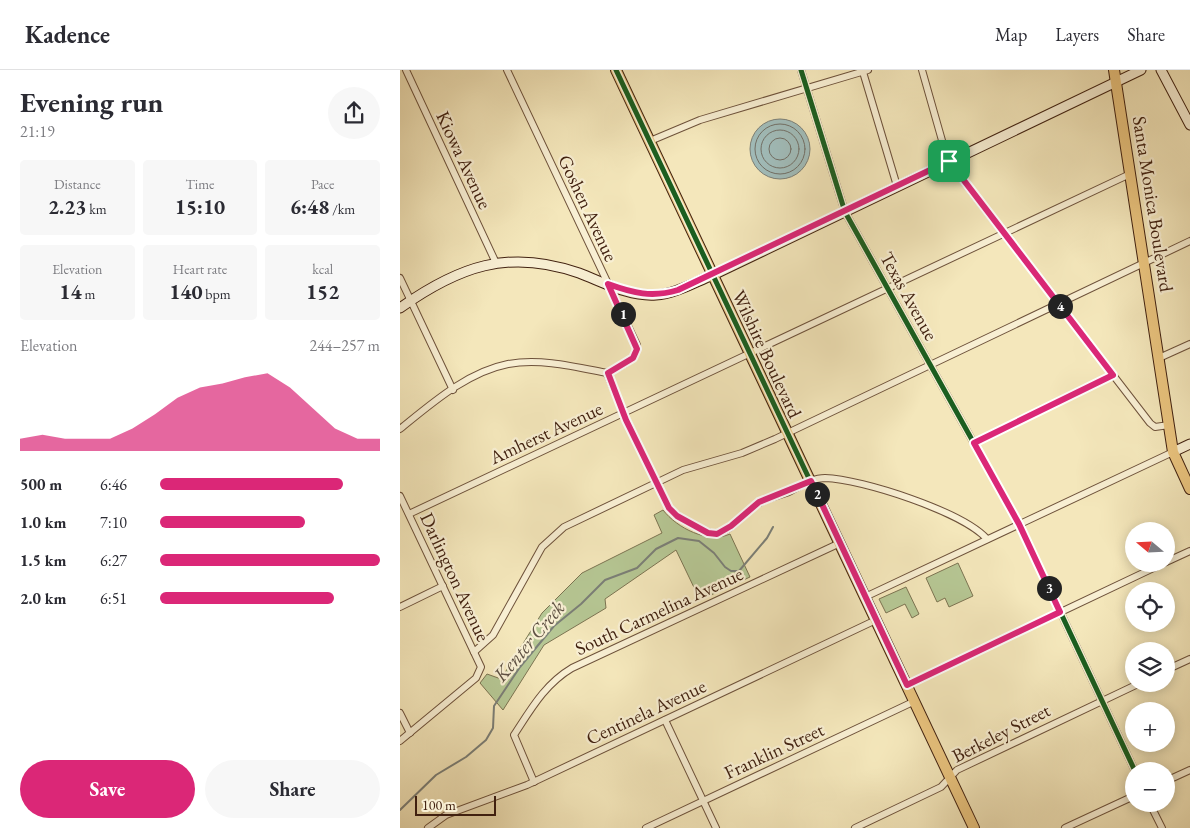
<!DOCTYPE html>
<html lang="en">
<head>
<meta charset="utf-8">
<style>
  :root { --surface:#fff; --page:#f7f7f7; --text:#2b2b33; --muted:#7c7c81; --line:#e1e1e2; --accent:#db2777 }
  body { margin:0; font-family:"EB Garamond",serif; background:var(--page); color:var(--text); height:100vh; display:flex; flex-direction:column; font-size:19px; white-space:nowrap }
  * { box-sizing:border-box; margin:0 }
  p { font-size:16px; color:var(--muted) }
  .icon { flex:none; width:28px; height:28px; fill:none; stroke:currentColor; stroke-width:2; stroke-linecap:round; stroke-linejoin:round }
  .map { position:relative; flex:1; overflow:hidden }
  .details { display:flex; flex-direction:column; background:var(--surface); width:400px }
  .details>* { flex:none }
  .needle { width:32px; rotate:289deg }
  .buttons { position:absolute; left:725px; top:452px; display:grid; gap:10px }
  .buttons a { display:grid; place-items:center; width:50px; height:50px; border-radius:50%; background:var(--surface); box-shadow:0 2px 12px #0003; font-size:25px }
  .scale { position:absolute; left:15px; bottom:12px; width:81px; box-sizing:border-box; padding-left:5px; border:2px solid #412110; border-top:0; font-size:14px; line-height:18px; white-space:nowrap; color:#412110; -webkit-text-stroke:4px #f8efd3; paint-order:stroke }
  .pin { position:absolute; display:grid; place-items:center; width:42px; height:42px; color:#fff; margin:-21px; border-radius:10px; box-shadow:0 2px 8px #0006 }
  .km { position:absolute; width:25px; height:25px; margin:-12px; border-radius:50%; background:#222; color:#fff; font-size:14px; line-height:25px; text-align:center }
  .round { display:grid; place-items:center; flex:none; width:52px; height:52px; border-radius:26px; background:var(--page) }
  .head { display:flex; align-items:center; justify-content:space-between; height:85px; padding:0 20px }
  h1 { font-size:28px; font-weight:700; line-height:38px }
  .stats { display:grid; grid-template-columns:repeat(3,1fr); gap:8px; height:85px; padding:5px 20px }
  .stats div { display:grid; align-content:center; border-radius:5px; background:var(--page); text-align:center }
  .stats b { font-size:21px; font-weight:700 }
  .stats small { font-size:14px; font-weight:400 }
  .stats p { font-size:14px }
  .chart { height:140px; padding:10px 20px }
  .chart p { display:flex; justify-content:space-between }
  .chart svg { width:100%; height:90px; margin-top:5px; fill:var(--accent); opacity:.7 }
  .cta { display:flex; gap:10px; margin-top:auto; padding:10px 20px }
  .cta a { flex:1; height:58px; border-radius:30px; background:var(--accent); color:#fff; font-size:20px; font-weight:700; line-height:58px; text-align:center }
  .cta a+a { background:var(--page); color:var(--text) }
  ul { padding:0 20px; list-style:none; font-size:16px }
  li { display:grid; grid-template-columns:80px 60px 1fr; align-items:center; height:38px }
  li i { height:12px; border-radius:6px; background:var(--accent) }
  header { display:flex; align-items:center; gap:30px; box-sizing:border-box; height:70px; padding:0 25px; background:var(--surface); border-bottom:1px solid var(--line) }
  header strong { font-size:24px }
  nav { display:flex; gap:28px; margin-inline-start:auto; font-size:18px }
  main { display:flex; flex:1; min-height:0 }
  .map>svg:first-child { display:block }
  .green { fill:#b6c794; stroke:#7c7452 }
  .water { fill:#a1bdbb; stroke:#7b7f77 }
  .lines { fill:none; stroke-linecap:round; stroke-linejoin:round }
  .shore { stroke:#716f66; stroke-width:1 }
  .stream { stroke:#7b7f77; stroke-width:2 }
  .street-casing { stroke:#6e523b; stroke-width:8 }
  .secondary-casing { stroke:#412110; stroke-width:11 }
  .primary-casing { stroke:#412110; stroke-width:12 }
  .street { stroke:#f8efd3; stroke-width:6 }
  .secondary { stroke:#f8efd3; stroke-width:9 }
  .primary { stroke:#eac47e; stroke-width:10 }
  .cycleway-casing { stroke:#f8efd3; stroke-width:8 }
  .cycleway { stroke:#1b5e20; stroke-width:5 }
  .route-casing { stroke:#fff; stroke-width:10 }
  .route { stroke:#db2777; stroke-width:6 }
  .labels { text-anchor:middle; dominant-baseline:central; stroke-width:4.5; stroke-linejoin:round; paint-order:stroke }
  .street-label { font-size:19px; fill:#412110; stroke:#f8efd3 }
  .water-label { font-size:20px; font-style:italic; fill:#5e5043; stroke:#f8efd3 }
</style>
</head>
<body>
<header>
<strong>Kadence</strong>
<nav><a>Map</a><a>Layers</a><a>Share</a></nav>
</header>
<main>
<section class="details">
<div class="head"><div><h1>Evening run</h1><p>21:19</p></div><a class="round"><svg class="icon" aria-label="share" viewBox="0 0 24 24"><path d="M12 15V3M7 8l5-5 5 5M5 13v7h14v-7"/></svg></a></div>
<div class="stats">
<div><p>Distance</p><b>2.23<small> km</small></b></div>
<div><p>Time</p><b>15:10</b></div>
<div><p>Pace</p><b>6:48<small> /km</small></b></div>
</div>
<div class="stats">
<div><p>Elevation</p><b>14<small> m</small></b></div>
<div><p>Heart rate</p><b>140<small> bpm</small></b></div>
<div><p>kcal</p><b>152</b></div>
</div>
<div class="chart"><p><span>Elevation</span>244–257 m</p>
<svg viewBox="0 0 160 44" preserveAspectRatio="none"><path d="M0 44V38L10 36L20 38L30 38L40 38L50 33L60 26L70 18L80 13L90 11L100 8L110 6L120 13L130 23L140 33L150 38L160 38V44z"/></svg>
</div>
<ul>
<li><b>500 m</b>6:46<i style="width:83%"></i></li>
<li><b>1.0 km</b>7:10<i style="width:66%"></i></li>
<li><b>1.5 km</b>6:27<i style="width:100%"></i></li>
<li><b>2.0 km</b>6:51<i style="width:79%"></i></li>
</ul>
<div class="cta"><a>Save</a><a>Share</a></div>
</section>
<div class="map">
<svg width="790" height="758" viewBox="0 0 790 758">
  <rect width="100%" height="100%" fill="#f4e7bb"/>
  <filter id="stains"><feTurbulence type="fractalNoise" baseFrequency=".004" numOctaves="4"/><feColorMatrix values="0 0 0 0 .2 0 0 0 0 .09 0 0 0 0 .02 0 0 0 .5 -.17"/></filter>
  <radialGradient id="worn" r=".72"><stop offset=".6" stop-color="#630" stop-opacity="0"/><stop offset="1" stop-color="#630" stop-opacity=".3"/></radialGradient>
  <g class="green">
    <path d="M263,440C277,458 308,474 330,464L350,507L300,530L276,480L205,529L206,538L144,575L103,640L80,613L87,604L101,609L142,543L182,503L262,463L254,445Z"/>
    <polygon points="558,493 573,526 549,537 545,528 537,532 526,508"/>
    <polygon points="506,517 519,544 512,548 505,534 486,543 479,529"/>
  </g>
  <circle class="water" cx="380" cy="79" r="30"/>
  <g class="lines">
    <g class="shore">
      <circle cx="380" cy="79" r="25"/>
      <circle cx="380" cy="79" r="19"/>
      <circle cx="380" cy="79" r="11"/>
    </g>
    <polyline class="stream" points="0,740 36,705 66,687 86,670 93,658 94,636 120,597 154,556 181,534 205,510 237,498 256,479 278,468 299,471 314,483 325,497 331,501 339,501 367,468 373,457"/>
    <g class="street-casing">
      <g id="street">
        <polyline points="6,0 96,193"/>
        <path d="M107,0L237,275C238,291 219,296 207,303"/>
        <polyline points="401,0 445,142 619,454 735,701"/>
        <polyline points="522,0 545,81 555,100 750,353 755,357 769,355"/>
        <polyline points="463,2 497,116"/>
        <polyline points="250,71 300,50 468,0"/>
        <polyline points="0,208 53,320"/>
        <polyline points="759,288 790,274"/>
        <path d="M207,303L226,349L269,438C277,447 307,466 318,463C336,459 345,439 361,432C369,428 378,426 386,423C398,418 411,408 425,408C462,409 563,442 587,469"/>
        <path d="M0,359C31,334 67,302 108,294C141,288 176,297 207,303"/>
        <polyline points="574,373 713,305"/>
        <polyline points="0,426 81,597 76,608 0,671"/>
        <polyline points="9,444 730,104"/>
        <polyline points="766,492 790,481"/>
        <polyline points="465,527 773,382"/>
        <polyline points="0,537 43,516"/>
        <polyline points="74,582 93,565 142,477 164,457 283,400 342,383 375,369 790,171"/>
        <polyline points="766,600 790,589"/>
        <polyline points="507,615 762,494"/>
        <polyline points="0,643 10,663"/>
        <polyline points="265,650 316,758"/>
        <polyline points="766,711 790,700"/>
        <path d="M134,712L114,665C131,639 145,614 172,598L440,473"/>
        <polyline points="750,734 762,758"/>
        <polyline points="28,758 46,745 127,715 476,550"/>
        <polyline points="246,758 515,631"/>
        <polyline points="455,758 541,717 557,700 738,614"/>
        <polyline points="665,758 734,726"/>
      </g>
    </g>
    <g class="secondary-casing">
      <g id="secondary">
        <polyline points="761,0 790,55"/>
        <path d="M0,238C58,197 108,178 179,203C203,212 229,227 256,225C275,224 295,212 313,205L741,0"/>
        <polyline points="773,382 790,374"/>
      </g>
    </g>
    <g class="primary-casing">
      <g id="primary">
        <polyline points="216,0 574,758"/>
        <polyline points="714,0 773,382 790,419"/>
      </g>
    </g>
    <use href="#street" class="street"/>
    <use href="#secondary" class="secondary"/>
    <use href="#primary" class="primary"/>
    <g class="cycleway-casing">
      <g id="cycleway">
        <polyline points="216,0 465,527"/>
        <polyline points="401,0 445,142 619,454 735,701"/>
      </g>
    </g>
    <use href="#cycleway" class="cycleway"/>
  </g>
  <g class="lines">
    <g class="route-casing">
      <path id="route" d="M549,91L713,305L574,373L619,454L660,542L507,615L411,411L359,432L331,456L317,464L308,463L277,446L269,438L226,350L208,303L233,288L237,279L208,214C233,223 252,228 278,220Z"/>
    </g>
    <use href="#route" class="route"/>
  </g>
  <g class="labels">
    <g class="street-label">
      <text transform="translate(64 90) rotate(65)">Kiowa Avenue</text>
      <text transform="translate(753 134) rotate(81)">Santa Monica Boulevard</text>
      <text transform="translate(188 138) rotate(65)">Goshen Avenue</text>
      <text transform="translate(509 226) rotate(61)">Texas Avenue</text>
      <text transform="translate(367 284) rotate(65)">Wilshire Boulevard</text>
      <text transform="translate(146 363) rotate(-25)">Amherst Avenue</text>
      <text transform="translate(55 507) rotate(65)">Darlington Avenue</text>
      <text transform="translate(259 541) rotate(-25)">South Carmelina Avenue</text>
      <text transform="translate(246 642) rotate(-25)">Centinela Avenue</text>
      <text transform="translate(601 663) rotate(-27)">Berkeley Street</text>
      <text transform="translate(374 681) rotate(-25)">Franklin Street</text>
    </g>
    <g class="water-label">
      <text transform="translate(129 571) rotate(-50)">Kenter Creek</text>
    </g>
  </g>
  <rect width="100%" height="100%" filter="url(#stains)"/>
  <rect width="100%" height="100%" fill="url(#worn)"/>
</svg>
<div class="buttons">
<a><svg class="needle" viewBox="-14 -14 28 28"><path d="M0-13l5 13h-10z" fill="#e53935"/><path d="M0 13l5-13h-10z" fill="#7c7c81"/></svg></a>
<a><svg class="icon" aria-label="locate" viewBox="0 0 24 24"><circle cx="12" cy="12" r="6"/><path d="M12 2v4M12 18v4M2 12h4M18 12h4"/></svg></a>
<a><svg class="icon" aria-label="layers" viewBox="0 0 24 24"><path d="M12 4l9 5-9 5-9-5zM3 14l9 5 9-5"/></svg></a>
<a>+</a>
<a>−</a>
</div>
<div class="scale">100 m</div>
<div class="pin" style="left:549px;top:91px;background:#1e9e55"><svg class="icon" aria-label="arrive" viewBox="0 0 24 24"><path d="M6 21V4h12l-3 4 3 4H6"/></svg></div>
<b class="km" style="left:223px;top:244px">1</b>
<b class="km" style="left:417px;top:424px">2</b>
<b class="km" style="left:649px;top:518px">3</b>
<b class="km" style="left:660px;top:236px">4</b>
</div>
</main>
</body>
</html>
